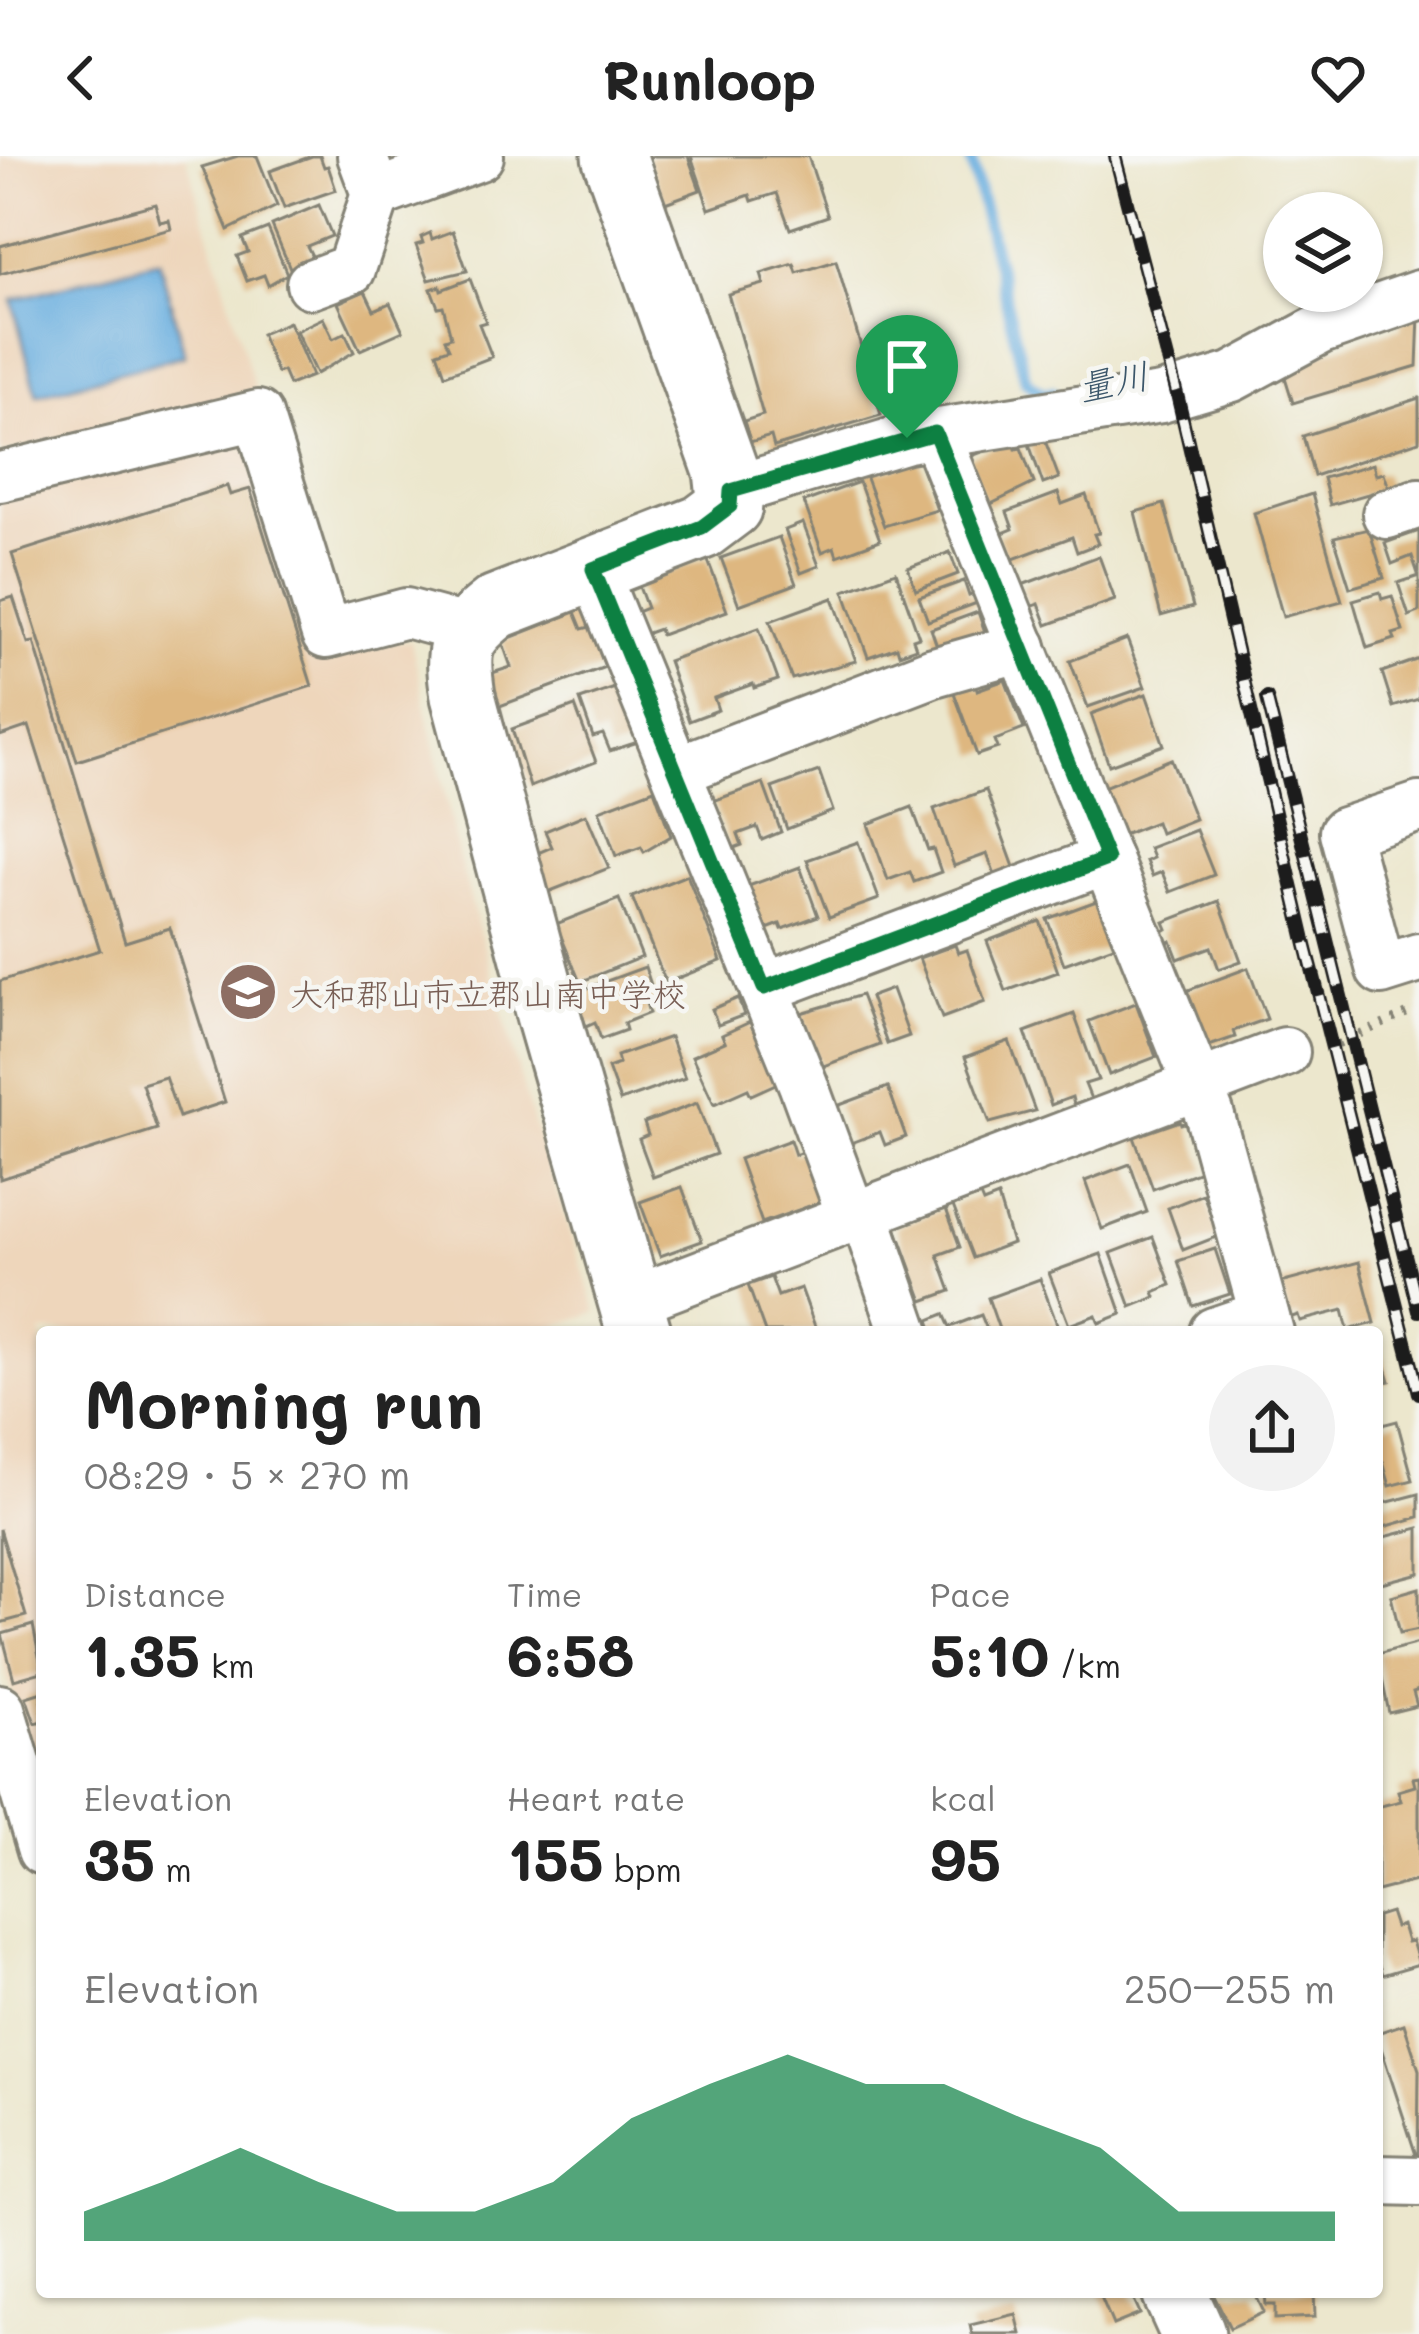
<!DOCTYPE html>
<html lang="en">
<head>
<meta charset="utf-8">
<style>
  :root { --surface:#fff; --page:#f2f2f2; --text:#222; --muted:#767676; --accent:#0b8043 }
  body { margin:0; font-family:Mali,"Klee One",sans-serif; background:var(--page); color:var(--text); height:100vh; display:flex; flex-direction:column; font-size:45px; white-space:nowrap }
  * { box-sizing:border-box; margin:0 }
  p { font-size:39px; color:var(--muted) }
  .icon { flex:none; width:66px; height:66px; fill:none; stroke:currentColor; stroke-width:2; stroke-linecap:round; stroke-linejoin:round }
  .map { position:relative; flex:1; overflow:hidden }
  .sheet { position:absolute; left:36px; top:1170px; width:1347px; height:972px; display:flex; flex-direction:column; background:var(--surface); border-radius:12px; box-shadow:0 3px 9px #0004 }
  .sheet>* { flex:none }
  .controls { position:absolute; left:1263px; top:36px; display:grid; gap:24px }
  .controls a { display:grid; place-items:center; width:120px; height:120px; border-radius:50%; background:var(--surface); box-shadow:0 3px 9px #0004; font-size:60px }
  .pin { position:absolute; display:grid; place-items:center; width:102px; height:102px; color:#fff; margin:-123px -51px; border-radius:50% 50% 50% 0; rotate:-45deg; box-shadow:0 0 12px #0007 }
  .pin .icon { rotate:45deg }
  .round { display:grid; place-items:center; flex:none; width:126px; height:126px; border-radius:63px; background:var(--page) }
  .headline { display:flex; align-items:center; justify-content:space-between; height:204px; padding:0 48px }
  h1 { font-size:66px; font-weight:800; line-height:90px }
  .figures { display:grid; grid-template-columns:repeat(3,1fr); gap:18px; height:204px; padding:12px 48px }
  .figures div { display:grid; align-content:center }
  .figures b { font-size:60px; font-weight:800 }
  .figures small { font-size:33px; font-weight:400 }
  .figures p { font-size:33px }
  .chart { height:336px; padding:24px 48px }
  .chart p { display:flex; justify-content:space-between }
  .chart svg { width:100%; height:216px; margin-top:12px; fill:var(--accent); opacity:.7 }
  header { display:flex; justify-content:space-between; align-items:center; height:156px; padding:0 48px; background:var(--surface); font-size:54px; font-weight:800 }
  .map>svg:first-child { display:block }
  .built { fill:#eed6bb }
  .water { fill:#69aedf; stroke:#42657e; stroke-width:3 }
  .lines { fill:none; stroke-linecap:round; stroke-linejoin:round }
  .stream { stroke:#69aedf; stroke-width:12 }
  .building { fill:#deb780 }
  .minor-casing { stroke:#848274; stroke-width:54 }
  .tertiary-casing { stroke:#848274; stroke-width:69 }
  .path { stroke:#848274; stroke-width:8; stroke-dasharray:3 9; stroke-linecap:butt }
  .minor { stroke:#fff; stroke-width:48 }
  .tertiary { stroke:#fff; stroke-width:63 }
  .rail-casing { stroke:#1c1c1c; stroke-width:14 }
  .rail { stroke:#f6f6f2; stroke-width:9; stroke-dasharray:27; stroke-linecap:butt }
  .route-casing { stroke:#fff; stroke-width:24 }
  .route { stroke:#0b8043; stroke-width:15 }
  .labels { text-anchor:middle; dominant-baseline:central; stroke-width:9; stroke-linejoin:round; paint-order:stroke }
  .education-label { font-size:33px; fill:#785e54; stroke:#f6f6f2; text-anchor:start }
  .water-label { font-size:36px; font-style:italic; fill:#3b566a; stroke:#f6f6f2 }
</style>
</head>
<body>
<header><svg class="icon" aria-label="back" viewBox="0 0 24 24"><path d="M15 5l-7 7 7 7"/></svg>Runloop<svg class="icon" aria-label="heart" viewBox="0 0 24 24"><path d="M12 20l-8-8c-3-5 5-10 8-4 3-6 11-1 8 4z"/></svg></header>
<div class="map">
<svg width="1419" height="2178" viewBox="0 0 1419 2178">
  <rect width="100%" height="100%" fill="#f6f6f2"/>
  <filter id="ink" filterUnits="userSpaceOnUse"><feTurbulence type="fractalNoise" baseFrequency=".00833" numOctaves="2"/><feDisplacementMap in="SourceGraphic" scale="24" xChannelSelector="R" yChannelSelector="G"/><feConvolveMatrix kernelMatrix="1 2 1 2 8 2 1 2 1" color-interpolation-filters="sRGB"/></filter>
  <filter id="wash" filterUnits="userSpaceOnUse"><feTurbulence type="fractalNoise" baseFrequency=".004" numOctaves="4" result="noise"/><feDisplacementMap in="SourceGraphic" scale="48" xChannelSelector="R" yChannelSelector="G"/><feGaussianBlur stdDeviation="2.7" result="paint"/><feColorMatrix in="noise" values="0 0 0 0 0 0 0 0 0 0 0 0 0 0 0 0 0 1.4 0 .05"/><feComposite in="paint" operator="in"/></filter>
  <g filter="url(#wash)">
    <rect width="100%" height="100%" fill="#ece7cd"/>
    <g class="built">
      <polygon points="0,0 186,0 256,236 0,298"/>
      <polygon points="235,280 258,297 318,496 411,485 459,702 534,970 597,1156 552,1171 553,1176 42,1176 42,1642 0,1496 0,331"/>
    </g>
    <polygon class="water" points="159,104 185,199 37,239 12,144"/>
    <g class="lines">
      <polyline class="stream" points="970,0 1026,225 1044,238 1052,236"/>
    </g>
    <g id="blocks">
      <g class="building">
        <polygon points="238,0 257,0 277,50 228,74 202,11"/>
        <polygon points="312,0 320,0 324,11 328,10 336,34 284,52 270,15"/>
        <polygon points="653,0 688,0 700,34 665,47 648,2"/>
        <polygon points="691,0 808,0 828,60 790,73 777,37 752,45 750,39 709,53"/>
        <polygon points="155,48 160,66 169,64 171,73 0,118 0,90"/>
        <polygon points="319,49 332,80 307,90 313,102 290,112 272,69"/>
        <polygon points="268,72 287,118 268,129 264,119 247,125 237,100 248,96 242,82"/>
        <polygon points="453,75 467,115 429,124 416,89 423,87 421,81 430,77 432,83"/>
        <polygon points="836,105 881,259 774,291 771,280 750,286 744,265 763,259 728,138 764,128 761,118 794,108 797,117"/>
        <polygon points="470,123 486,166 479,168 492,201 445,219 437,196 449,192 445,183 451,181 443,150 438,151 431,133 440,130 441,134"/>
        <polygon points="365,135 374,154 390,147 403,175 360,194 338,147"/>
        <polygon points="1419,159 1417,210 1293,247 1284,218 1301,203 1401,172 1401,165"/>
        <polygon points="323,162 333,183 345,177 354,196 316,218 296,175"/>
        <polygon points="289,166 312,220 289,229 283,215 277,217 261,178"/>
        <polygon points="1419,242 1419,285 1314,320 1303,280"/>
        <polygon points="1044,282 1059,322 1043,328 1029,288"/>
        <polygon points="1013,284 1016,293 1021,292 1034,327 987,350 969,301"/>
        <polygon points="919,303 937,354 884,370 864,317 880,311 882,316"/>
        <polygon points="1373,308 1376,319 1384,317 1389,332 1330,349 1323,322"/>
        <polygon points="859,326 880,384 837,400 834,391 822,396 804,346"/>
        <polygon points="227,330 230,339 250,333 312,530 77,605 12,398"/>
        <polygon points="1058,337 1062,348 1086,339 1099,377 1094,378 1098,388 1077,396 1072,381 1008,405 998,379 1013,373 1007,356"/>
        <polygon points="1312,338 1342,445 1283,461 1254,357"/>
        <polygon points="1164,348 1193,451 1161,460 1135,356"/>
        <polygon points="803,367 819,410 801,417 785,374"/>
        <polygon points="1369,373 1384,422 1350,432 1334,381"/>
        <polygon points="1419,375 1419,417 1418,418 1412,400 1392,408 1385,387"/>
        <polygon points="779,381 796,428 739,449 721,402"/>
        <polygon points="950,396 958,418 916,434 908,412"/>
        <polygon points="1099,400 1115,444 1047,469 1039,448 1030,451 1022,429"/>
        <polygon points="707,402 727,455 661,479 659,473 642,479 634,457 647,452 638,428"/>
        <polygon points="896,416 919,481 913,483 916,492 899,498 897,491 868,501 844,435"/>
        <polygon points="1419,420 1419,456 1409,460 1398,427"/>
        <polygon points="964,425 969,440 974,438 977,447 928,465 919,441"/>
        <polygon points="1380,436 1382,443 1392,440 1403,475 1393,478 1395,483 1367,492 1353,444"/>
        <polygon points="13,441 28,487 34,486 125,786 170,772 225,946 179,961 165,921 142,928 157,973 0,1023 0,825 100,794 29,570 0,580 0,445"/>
        <polygon points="833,442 856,505 792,523 770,465"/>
        <polygon points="575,456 582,473 590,471 605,511 497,551 486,519 511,511 502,485"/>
        <polygon points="978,456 985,476 938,493 931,473"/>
        <polygon points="759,472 778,524 754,532 753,528 714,542 718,554 689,565 668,505"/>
        <polygon points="1127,483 1145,531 1088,551 1070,505"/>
        <polygon points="1419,503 1419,543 1393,551 1382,516"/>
        <polygon points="1005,524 1024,573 995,584 998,592 977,599 953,534 974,526 977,534"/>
        <polygon points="618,531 638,586 610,595 603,578 593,581 580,544"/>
        <polygon points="1146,538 1164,589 1109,609 1091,558"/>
        <polygon points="575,550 596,606 530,631 512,573"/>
        <polygon points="1171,603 1195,663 1160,677 1156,666 1120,680 1101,632"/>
        <polygon points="819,615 833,655 787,673 772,632"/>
        <polygon points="763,627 781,676 762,684 757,671 738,678 742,689 731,693 713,645"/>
        <polygon points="654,633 671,680 644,696 641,691 616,700 599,654"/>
        <polygon points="986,634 1018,722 999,730 987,698 954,710 934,653"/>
        <polygon points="912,651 928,694 933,693 941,716 914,726 910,716 888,724 868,668"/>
        <polygon points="586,658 609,712 548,736 533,699 552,691 545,675"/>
        <polygon points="1196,674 1214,719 1170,736 1162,716 1152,720 1146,705 1153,702 1149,692"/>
        <polygon points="858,686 879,743 829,761 807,704"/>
        <polygon points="800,711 818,760 782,773 780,768 762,775 746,731"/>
        <polygon points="687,719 721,805 666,827 632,741"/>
        <polygon points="619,743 642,801 580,826 556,768"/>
        <polygon points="1102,743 1119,788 1064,808 1047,763"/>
        <polygon points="1219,745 1241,805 1219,813 1211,791 1178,803 1171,785 1166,787 1162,776 1167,773 1164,766"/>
        <polygon points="1040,765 1058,816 1006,835 987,785"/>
        <polygon points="955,789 958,797 967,794 985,846 942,862 919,802"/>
        <polygon points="645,811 656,844 646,847 649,857 624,867 626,874 601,883 595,866 586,870 574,837"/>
        <polygon points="1248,812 1267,863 1233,875 1235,881 1206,891 1186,835"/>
        <polygon points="892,833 909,880 887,888 870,841"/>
        <polygon points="861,839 880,889 821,911 801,857"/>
        <polygon points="738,842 744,859 718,869 712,853"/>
        <polygon points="1136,847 1156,901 1109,919 1089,865"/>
        <polygon points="1074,858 1098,924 1085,928 1091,943 1074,949 1072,941 1051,949 1025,876"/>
        <polygon points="750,866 754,876 760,874 782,925 751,939 748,933 714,948 692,900 725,886 722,879"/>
        <polygon points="670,881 685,922 620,945 608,912 619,908 617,900"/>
        <polygon points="1009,885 1035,955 990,967 965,901"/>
        <polygon points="888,931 906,981 885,989 880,976 851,987 837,950"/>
        <polygon points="697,947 716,998 653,1021 639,983 648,979 644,967"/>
        <polygon points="1180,965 1181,968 1188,966 1206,1013 1153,1033 1134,981"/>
        <polygon points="790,984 795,999 802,996 821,1046 762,1067 739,1003"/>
        <polygon points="1130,1008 1147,1056 1102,1073 1085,1025"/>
        <polygon points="682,1031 702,1085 660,1100 640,1046"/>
        <polygon points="1203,1038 1219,1080 1183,1094 1168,1052"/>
        <polygon points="980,1040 983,1047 998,1041 1012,1087 973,1102 953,1050"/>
        <polygon points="946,1053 960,1091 938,1099 951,1135 923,1145 896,1071"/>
        <polygon points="1153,1081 1171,1129 1154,1136 1156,1141 1131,1151 1111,1097"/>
        <polygon points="1215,1093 1230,1138 1193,1150 1178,1105"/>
        <polygon points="1101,1098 1122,1158 1099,1167 1096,1159 1069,1169 1049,1117"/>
        <polygon points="1359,1106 1375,1167 1348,1174 1343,1154 1300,1165 1298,1159 1289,1162 1280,1127"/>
        <polygon points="771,1121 778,1140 801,1132 817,1176 765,1176 748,1129"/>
        <polygon points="1040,1123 1060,1176 1000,1176 988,1142"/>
        <polygon points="944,1158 950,1171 981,1159 988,1176 933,1176 929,1164"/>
        <polygon points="1377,1181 1390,1225 1377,1228"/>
        <polygon points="1379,1255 1382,1269 1397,1265 1413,1324 1390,1330 1383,1306 1377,1307"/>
        <polygon points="1419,1338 1419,1361 1377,1373 1377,1349"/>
        <polygon points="1419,1372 1419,1417 1377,1428 1377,1383"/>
        <polygon points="0,1373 26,1460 0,1467"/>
        <polygon points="1419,1432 1419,1473 1400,1477 1391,1440"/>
        <polygon points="33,1469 42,1516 14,1524 2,1478"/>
        <polygon points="1419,1487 1419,1534 1413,1536 1417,1550 1389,1557 1377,1498"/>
        <polygon points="42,1536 42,1565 35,1567 26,1541"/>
        <polygon points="1419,1621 1419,1724 1377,1735 1377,1651 1401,1645 1398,1635 1415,1630 1413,1622"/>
        <polygon points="1390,1756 1395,1771 1402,1769 1407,1786 1412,1785 1419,1808 1382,1819 1377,1803 1377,1760"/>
        <polygon points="1404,1868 1419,1914 1418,2005 1377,1880 1377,1877"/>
        <polygon points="1099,2136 1130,2136 1140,2158 1113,2169"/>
        <polygon points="1212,2136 1254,2136 1264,2156 1230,2172"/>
        <polygon points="1265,2136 1314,2136 1315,2161 1275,2163 1275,2149 1266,2149"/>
        <polygon points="1016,2158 1021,2178 972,2178 970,2169"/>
      </g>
    </g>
  </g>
  <g filter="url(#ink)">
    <use href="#blocks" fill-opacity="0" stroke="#848274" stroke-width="3"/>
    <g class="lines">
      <g class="minor-casing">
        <g id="minor">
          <polyline points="362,0 376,38 479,0"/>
          <polyline points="311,128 351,113 376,38"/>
          <polyline points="935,277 1209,957 1269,1176"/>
          <polyline points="0,321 258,259 326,478 406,457 469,474"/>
          <polyline points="731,335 907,282 1161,242 1232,221 1321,173 1419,139"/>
          <polyline points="1387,358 1419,347"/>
          <polyline points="593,413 803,928 852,1061"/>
          <polyline points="676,615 934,516 1022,491"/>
          <polyline points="1419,651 1344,676 1381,814 1419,802"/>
          <polyline points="764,832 1107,703"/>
          <polyline points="864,1057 905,1176"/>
          <polyline points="633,1145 1285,896"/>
          <polyline points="1214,1176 1264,1159"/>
          <polyline points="0,1553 42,1694"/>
          <polyline points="1377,2024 1419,2025"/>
        </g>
      </g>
      <g class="tertiary-casing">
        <g id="tertiary">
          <path d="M614,0L726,315L730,350L702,371L496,451C457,481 456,493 463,540L548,859L639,1176"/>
          <polyline points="1174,2136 1193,2178"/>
        </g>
      </g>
      <polyline class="path" points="1327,893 1412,855"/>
      <use href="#minor" class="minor"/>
      <use href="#tertiary" class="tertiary"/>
      <g class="rail-casing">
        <g id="rail">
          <polyline points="1115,0 1177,238 1306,789 1419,1237"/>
          <polyline points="1267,542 1419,1155"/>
        </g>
      </g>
      <use href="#rail" class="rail"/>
    </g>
  </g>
  <g class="lines" filter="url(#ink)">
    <g class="route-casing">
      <polygon id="route" points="935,277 1107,703 764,832 593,413 702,371 730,350 731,335"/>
    </g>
    <use href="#route" class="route"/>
  </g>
  <defs>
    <g id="school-disc" transform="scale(3)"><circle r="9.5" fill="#8d6e63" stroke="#f6f6f2"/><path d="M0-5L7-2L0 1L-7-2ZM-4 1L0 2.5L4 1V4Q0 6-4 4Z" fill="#fff"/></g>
  </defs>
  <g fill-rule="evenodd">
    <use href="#school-disc" x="248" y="836"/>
  </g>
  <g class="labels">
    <g class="education-label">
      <text x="290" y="836">大和郡山市立郡山南中学校</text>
    </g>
    <g class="water-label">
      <text transform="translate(1113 224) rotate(-11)">量川</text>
    </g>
  </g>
</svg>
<div class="controls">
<a><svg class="icon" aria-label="layers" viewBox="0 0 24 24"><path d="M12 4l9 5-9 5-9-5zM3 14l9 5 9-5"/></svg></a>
</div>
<div class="pin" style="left:907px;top:282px;background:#1e9e55"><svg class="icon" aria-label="arrive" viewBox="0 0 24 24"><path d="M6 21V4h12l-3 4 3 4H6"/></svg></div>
<section class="sheet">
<div class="headline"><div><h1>Morning run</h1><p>08:29 · 5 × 270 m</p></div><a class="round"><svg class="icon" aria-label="share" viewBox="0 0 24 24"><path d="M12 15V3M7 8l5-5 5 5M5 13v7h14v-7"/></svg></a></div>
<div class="figures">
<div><p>Distance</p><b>1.35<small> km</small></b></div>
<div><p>Time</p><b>6:58</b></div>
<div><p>Pace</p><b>5:10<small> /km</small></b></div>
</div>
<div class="figures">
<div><p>Elevation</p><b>35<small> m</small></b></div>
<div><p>Heart rate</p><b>155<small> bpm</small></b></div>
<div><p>kcal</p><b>95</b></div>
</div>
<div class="chart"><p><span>Elevation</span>250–255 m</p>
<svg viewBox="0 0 160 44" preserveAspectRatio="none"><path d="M0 44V38L10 32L20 25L30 32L40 38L50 38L60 32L70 19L80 12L90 6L100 12L110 12L120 19L130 25L140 38L150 38L160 38V44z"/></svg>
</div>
</section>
</div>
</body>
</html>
